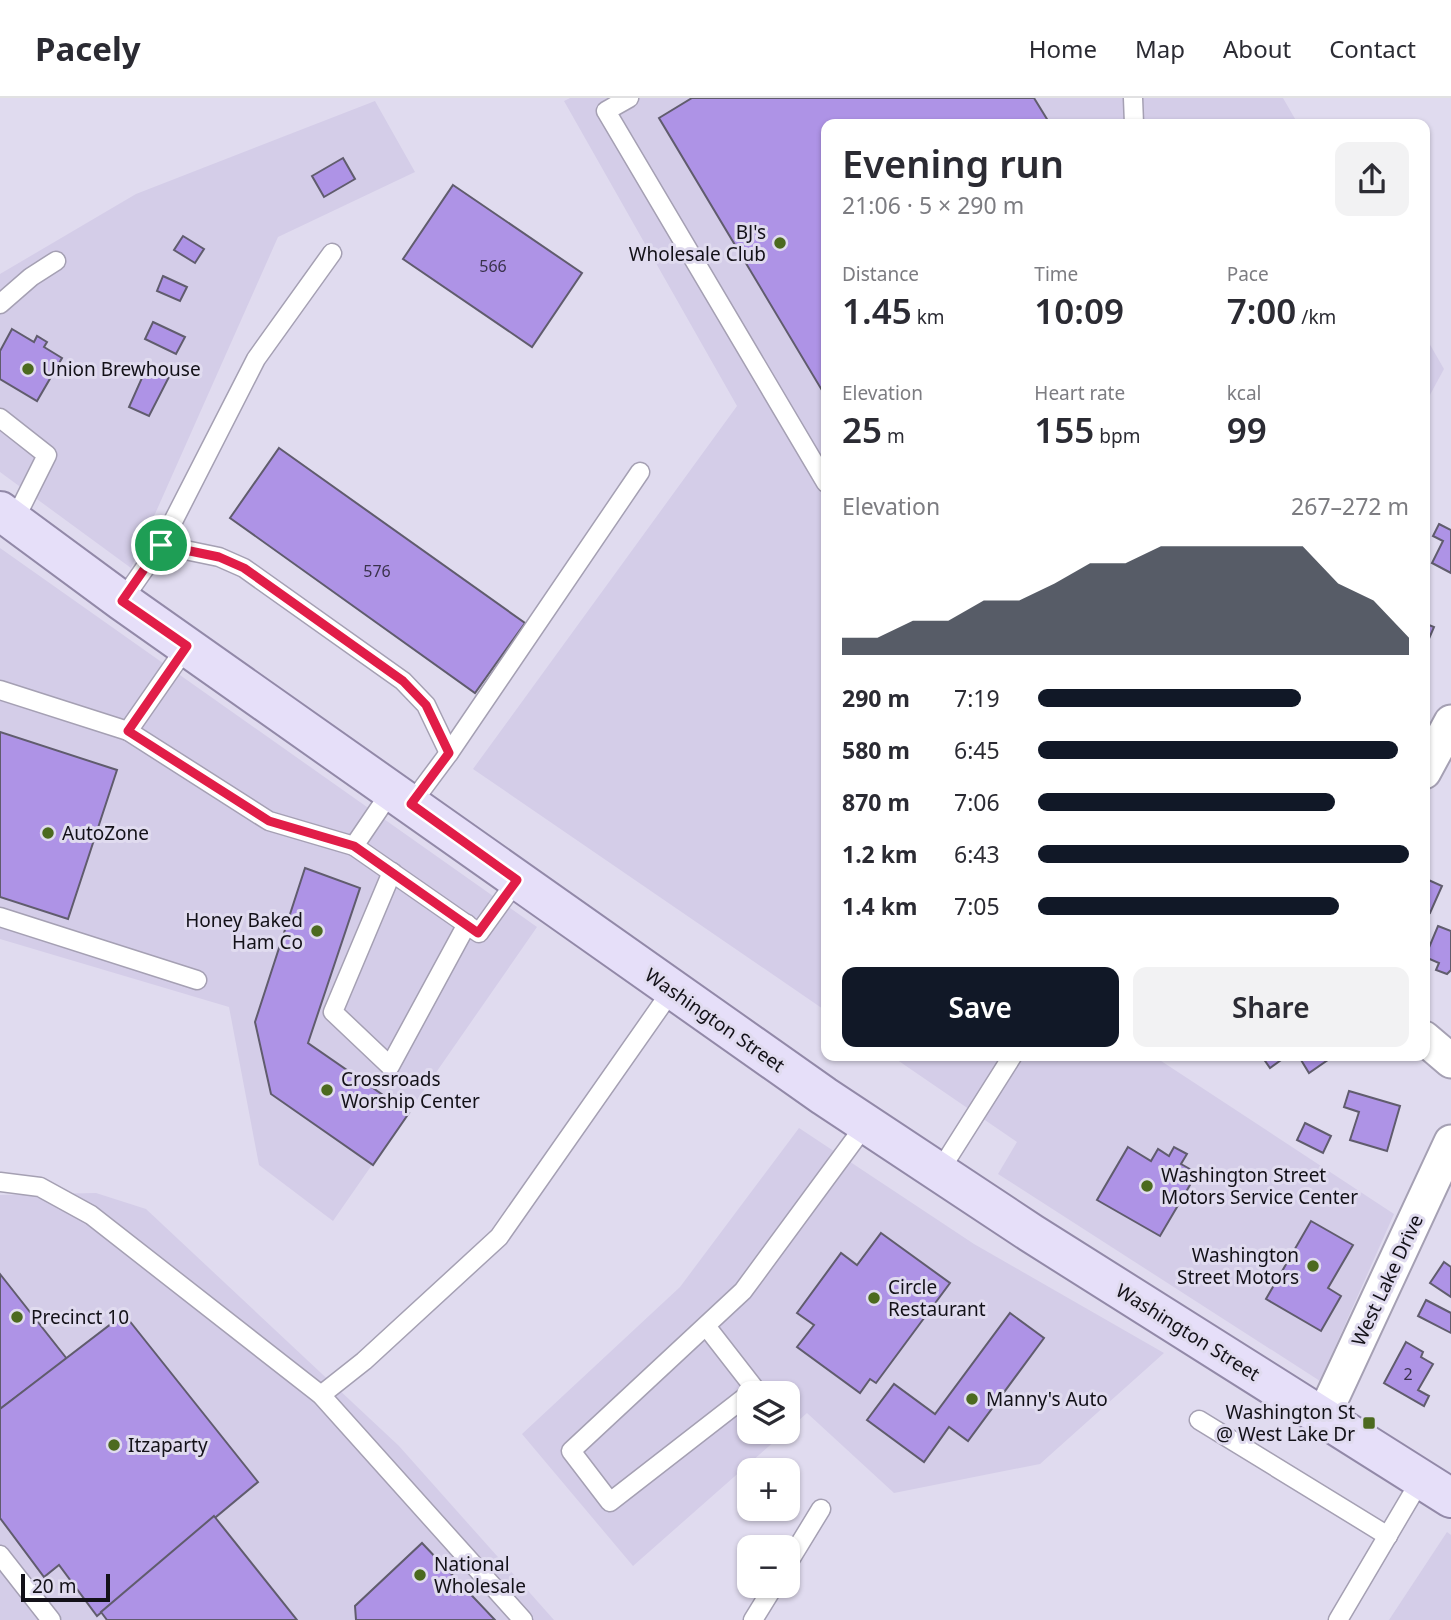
<!DOCTYPE html>
<html lang="en">
<head>
<meta charset="utf-8">
<style>
  :root { --surface:#fff; --page:#f2f2f3; --text:#2b2b33; --muted:#7c7c81; --line:#e1e1e2; --accent:#111827 }
  body { margin:0; font-family:"Noto Sans",sans-serif; background:var(--page); color:var(--text); height:100vh; display:flex; flex-direction:column; font-size:26px; white-space:nowrap }
  * { box-sizing:border-box; margin:0 }
  p { font-size:23px; color:var(--muted) }
  .icon { flex:none; width:38px; height:38px; fill:none; stroke:currentColor; stroke-width:2; stroke-linecap:round; stroke-linejoin:round }
  .map { position:relative; flex:1; overflow:hidden }
  .drawer { position:absolute; left:821px; top:21px; width:609px; height:942px; display:flex; flex-direction:column; background:var(--surface); border-radius:14px; box-shadow:0 2px 5px #0004 }
  .drawer>* { flex:none }
  .buttons { position:absolute; left:737px; top:1283px; display:grid; gap:14px }
  .buttons a { display:grid; place-items:center; width:63px; height:63px; border-radius:14px; background:var(--surface); box-shadow:0 2px 5px #0004; font-size:35px }
  .scale { position:absolute; left:21px; bottom:18px; width:89px; box-sizing:border-box; padding-left:7px; border:4px solid #131118; border-top:0; font-size:19px; line-height:24px; white-space:nowrap; color:#131118; -webkit-text-stroke:5px #e0dbef; paint-order:stroke }
  .pin { position:absolute; display:grid; place-items:center; width:60px; height:60px; color:#fff; margin:-30px; border:4px solid #fff; border-radius:50%; box-shadow:0 2px 7px #0007 }
  .round { display:grid; place-items:center; flex:none; width:74px; height:74px; border-radius:14px; background:var(--page) }
  .summary { display:flex; align-items:center; justify-content:space-between; height:119px; padding:0 21px }
  h1 { font-size:38px; font-weight:600; line-height:52px }
  .metrics { display:grid; grid-template-columns:repeat(3,1fr); gap:10px; height:119px; padding:7px 21px }
  .metrics div { display:grid; align-content:center }
  .metrics b { font-size:35px; font-weight:600 }
  .metrics small { font-size:19px; font-weight:400 }
  .metrics p { font-size:19px }
  .chart { height:196px; padding:14px 21px }
  .chart p { display:flex; justify-content:space-between }
  .chart svg { width:100%; height:126px; margin-top:7px; fill:var(--accent); opacity:.7 }
  .button { display:flex; gap:14px; margin-top:auto; padding:14px 21px }
  .button a { flex:1; height:80px; border-radius:14px; background:var(--accent); color:#fff; font-size:28px; font-weight:600; line-height:80px; text-align:center }
  .button a+a { background:var(--page); color:var(--text) }
  ul { padding:0 21px; list-style:none; font-size:23px }
  li { display:grid; grid-template-columns:112px 84px 1fr; align-items:center; height:52px }
  li i { height:18px; border-radius:9px; background:var(--accent) }
  header { display:flex; align-items:center; gap:42px; box-sizing:border-box; height:98px; padding:0 35px; background:var(--surface); border-bottom:2px solid var(--line) }
  header strong { font-size:33px }
  nav { display:flex; gap:38px; margin-inline-start:auto; font-size:24px }
  .map>svg:first-child { display:block }
  .built { fill:#d4cde8 }
  .building { fill:#ae93e6; stroke:#605c6d; stroke-width:2 }
  .lines { fill:none; stroke-linecap:round; stroke-linejoin:round }
  .lane-casing { stroke:#a5a0b3; stroke-width:21 }
  .street-casing { stroke:#a5a0b3; stroke-width:37 }
  .primary-casing { stroke:#9289a8; stroke-width:42 }
  .lane { stroke:#fff; stroke-width:18 }
  .street { stroke:#fff; stroke-width:33 }
  .primary { stroke:#e6dff9; stroke-width:38 }
  .route-casing { stroke:#fff; stroke-width:14 }
  .route { stroke:#e11d48; stroke-width:9 }
  .poi-dot { fill:#4c6a1f; stroke:#e0dbef; stroke-width:2.5 }
  .labels { text-anchor:middle; dominant-baseline:central; stroke-width:6; stroke-linejoin:round; paint-order:stroke }
  .number-label { font-size:16px; fill:#3a324c }
  .poi-label { font-size:19px; fill:#131118; stroke:#e0dbef; text-anchor:start }
  .street-label { font-size:19px; fill:#131118; stroke:#e0dbef }
</style>
</head>
<body>
<header>
<strong>Pacely</strong>
<nav><a>Home</a><a>Map</a><a>About</a><a>Contact</a></nav>
</header>
<div class="map">
<svg width="1451" height="1522" viewBox="0 0 1451 1522">
  <rect width="100%" height="100%" fill="#e0dbef"/>
  <g class="built">
    <polygon points="570,0 1283,0 1298,26 826,26 826,913 473,671 737,308 564,3"/>
    <polygon points="375,3 415,74 278,139 131,470 0,374 0,176 136,96"/>
    <polygon points="1425,238 1444,271 1425,306 1424,306"/>
    <polygon points="0,450 537,829 333,1123 259,1067 229,909 0,841"/>
    <polygon points="890,957 1152,957 1394,1116 1320,1283 998,1076 1017,1044"/>
    <polygon points="799,1030 974,1146 1164,1255 1040,1366 894,1395 807,1315 788,1332 788,1295 749,1295 749,1334 785,1334 633,1468 522,1336 680,1189"/>
    <polygon points="96,1095 146,1111 399,1348 554,1522 0,1522 0,1097"/>
    <polygon points="1447,1434 1451,1437 1451,1522 1389,1522"/>
  </g>
  <g class="building">
    <polygon points="692,0 1034,0 1050,26 826,26 826,299 659,20"/>
    <polygon points="343,60 355,81 324,99 312,78"/>
    <polygon points="453,87 582,175 532,249 403,161"/>
    <polygon points="183,138 204,151 195,165 174,152"/>
    <polygon points="163,178 187,189 180,203 157,193"/>
    <polygon points="153,224 185,239 176,256 145,241"/>
    <polygon points="12,231 34,244 37,238 47,244 44,249 62,260 37,303 0,281 0,253"/>
    <polygon points="149,264 171,275 149,318 129,309"/>
    <polygon points="279,350 525,525 475,595 230,420"/>
    <polygon points="1439,426 1451,432 1451,475 1432,465 1443,443 1433,438"/>
    <polygon points="1424,525 1434,529 1425,550 1424,550"/>
    <polygon points="0,634 117,672 68,821 0,799"/>
    <polygon points="305,770 360,790 308,945 409,1015 373,1067 271,996 255,924"/>
    <polygon points="1424,780 1442,788 1430,815 1424,813"/>
    <polygon points="1438,828 1451,833 1451,872 1447,876 1436,872 1439,865 1425,859"/>
    <polygon points="1261,957 1288,957 1270,970"/>
    <polygon points="1298,957 1335,957 1309,975"/>
    <polygon points="1349,993 1400,1008 1387,1053 1350,1042 1359,1014 1344,1009"/>
    <polygon points="1305,1025 1331,1038 1323,1055 1297,1042"/>
    <polygon points="1128,1049 1151,1063 1158,1051 1169,1058 1174,1049 1187,1056 1181,1066 1197,1075 1160,1138 1097,1102"/>
    <polygon points="1311,1123 1353,1147 1328,1190 1341,1198 1321,1233 1266,1201"/>
    <polygon points="881,1135 950,1185 876,1285 870,1281 860,1295 797,1249 814,1227 797,1215 841,1155 857,1167"/>
    <polygon points="1444,1164 1451,1169 1451,1199 1430,1185"/>
    <polygon points="0,1176 67,1261 0,1311"/>
    <polygon points="1426,1202 1451,1215 1451,1235 1418,1218"/>
    <polygon points="1010,1215 1044,1240 968,1343 949,1329 924,1364 867,1322 894,1286 935,1316"/>
    <polygon points="124,1216 258,1384 97,1518 59,1467 44,1479 0,1420 0,1311"/>
    <polygon points="1406,1244 1423,1254 1421,1259 1433,1266 1418,1292 1429,1298 1424,1308 1384,1285"/>
    <polygon points="214,1418 297,1522 107,1522 101,1514"/>
    <polygon points="422,1445 495,1522 356,1522 355,1508"/>
  </g>
  <g class="lines">
    <g class="lane-casing">
      <g id="lane">
        <polyline points="629,0 606,13 826,385"/>
        <polyline points="1133,0 1134,26"/>
        <polyline points="0,206 31,179 56,163"/>
        <polyline points="0,320 47,357 14,423"/>
        <polyline points="161,447 219,459 244,470 403,583 426,607 449,655"/>
        <polyline points="122,503 161,447 256,261 332,155"/>
        <polyline points="0,592 128,633 187,548"/>
        <polyline points="128,633 269,723 354,748 392,692"/>
        <polyline points="411,706 449,655 640,374"/>
        <polyline points="354,748 479,835 517,782"/>
        <polyline points="392,774 333,914 390,968 467,826"/>
        <polyline points="0,819 197,882"/>
        <polyline points="939,1074 1013,957"/>
        <polyline points="0,1084 40,1089 91,1117 321,1297 523,1522"/>
        <polyline points="706,1228 755,1291 750,1295"/>
        <polyline points="749,1296 610,1404 571,1353 743,1193 866,1026"/>
        <polyline points="321,1297 364,1263 499,1139 672,892"/>
        <polyline points="1199,1322 1388,1438"/>
        <polyline points="0,1457 51,1522"/>
        <polyline points="788,1465 821,1411"/>
        <polyline points="753,1522 774,1488"/>
        <polyline points="1338,1522 1420,1383"/>
      </g>
    </g>
    <g class="street-casing">
      <g id="street">
        <polyline points="1424,674 1451,624"/>
        <polyline points="1424,940 1451,963"/>
        <polyline points="1323,1319 1451,1044"/>
      </g>
    </g>
    <g class="primary-casing">
      <polyline id="primary" points="0,413 122,503 824,998 1031,1135 1451,1400"/>
    </g>
    <use href="#lane" class="lane"/>
    <use href="#street" class="street"/>
    <use href="#primary" class="primary"/>
  </g>
  <g class="lines">
    <g class="route-casing">
      <polygon id="route" points="161,447 219,459 244,470 403,583 426,607 449,655 411,706 517,782 478,835 354,748 269,723 128,633 187,548 122,503"/>
    </g>
    <use href="#route" class="route"/>
  </g>
  <g class="poi-dot">
    <circle cx="780" cy="145" r="7"/>
    <circle cx="28" cy="271" r="7"/>
    <circle cx="48" cy="735" r="7"/>
    <circle cx="317" cy="833" r="7"/>
    <circle cx="327" cy="992" r="7"/>
    <circle cx="1147" cy="1088" r="7"/>
    <circle cx="1313" cy="1168" r="7"/>
    <circle cx="874" cy="1200" r="7"/>
    <circle cx="17" cy="1219" r="7"/>
    <circle cx="972" cy="1301" r="7"/>
    <rect x="1362" y="1318" width="14" height="14" rx="3.5"/>
    <circle cx="114" cy="1347" r="7"/>
    <circle cx="420" cy="1477" r="7"/>
  </g>
  <g class="labels">
    <g class="number-label">
      <text x="493" y="168">566</text>
      <text x="377" y="473">576</text>
      <text x="1408" y="1276">2</text>
    </g>
    <g class="poi-label">
      <text x="766" y="134" text-anchor="end">BJ's<tspan x="766" dy="22">Wholesale Club</tspan></text>
      <text x="42" y="271">Union Brewhouse</text>
      <text x="62" y="735">AutoZone</text>
      <text x="303" y="822" text-anchor="end">Honey Baked<tspan x="303" dy="22">Ham Co</tspan></text>
      <text x="341" y="981">Crossroads<tspan x="341" dy="22">Worship Center</tspan></text>
      <text x="1161" y="1077">Washington Street<tspan x="1161" dy="22">Motors Service Center</tspan></text>
      <text x="1299" y="1157" text-anchor="end">Washington<tspan x="1299" dy="22">Street Motors</tspan></text>
      <text x="888" y="1189">Circle<tspan x="888" dy="22">Restaurant</tspan></text>
      <text x="31" y="1219">Precinct 10</text>
      <text x="986" y="1301">Manny's Auto</text>
      <text x="1355" y="1314" text-anchor="end">Washington St<tspan x="1355" dy="22">@ West Lake Dr</tspan></text>
      <text x="128" y="1347">Itzaparty</text>
      <text x="434" y="1466">National<tspan x="434" dy="22">Wholesale</tspan></text>
    </g>
    <g class="street-label">
      <text transform="translate(715 922) rotate(35)">Washington Street</text>
      <text transform="translate(1387 1182) rotate(-65)">West Lake Drive</text>
      <text transform="translate(1188 1234) rotate(32)">Washington Street</text>
    </g>
  </g>
</svg>
<div class="buttons">
<a><svg class="icon" aria-label="layers" viewBox="0 0 24 24"><path d="M12 4l9 5-9 5-9-5zM3 14l9 5 9-5"/></svg></a>
<a>+</a>
<a>−</a>
</div>
<div class="scale">20 m</div>
<div class="pin" style="left:161px;top:447px;background:#1e9e55"><svg class="icon" aria-label="arrive" viewBox="0 0 24 24"><path d="M6 21V4h12l-3 4 3 4H6"/></svg></div>
<section class="drawer">
<div class="summary"><div><h1>Evening run</h1><p>21:06 · 5 × 290 m</p></div><a class="round"><svg class="icon" aria-label="share" viewBox="0 0 24 24"><path d="M12 15V3M7 8l5-5 5 5M5 13v7h14v-7"/></svg></a></div>
<div class="metrics">
<div><p>Distance</p><b>1.45<small> km</small></b></div>
<div><p>Time</p><b>10:09</b></div>
<div><p>Pace</p><b>7:00<small> /km</small></b></div>
</div>
<div class="metrics">
<div><p>Elevation</p><b>25<small> m</small></b></div>
<div><p>Heart rate</p><b>155<small> bpm</small></b></div>
<div><p>kcal</p><b>99</b></div>
</div>
<div class="chart"><p><span>Elevation</span>267–272 m</p>
<svg viewBox="0 0 160 44" preserveAspectRatio="none"><path d="M0 44V38L10 38L20 32L30 32L40 25L50 25L60 19L70 12L80 12L90 6L100 6L110 6L120 6L130 6L140 19L150 25L160 38V44z"/></svg>
</div>
<ul>
<li><b>290 m</b>7:19<i style="width:71%"></i></li>
<li><b>580 m</b>6:45<i style="width:97%"></i></li>
<li><b>870 m</b>7:06<i style="width:80%"></i></li>
<li><b>1.2 km</b>6:43<i style="width:100%"></i></li>
<li><b>1.4 km</b>7:05<i style="width:81%"></i></li>
</ul>
<div class="button"><a>Save</a><a>Share</a></div>
</section>
</div>
</body>
</html>
